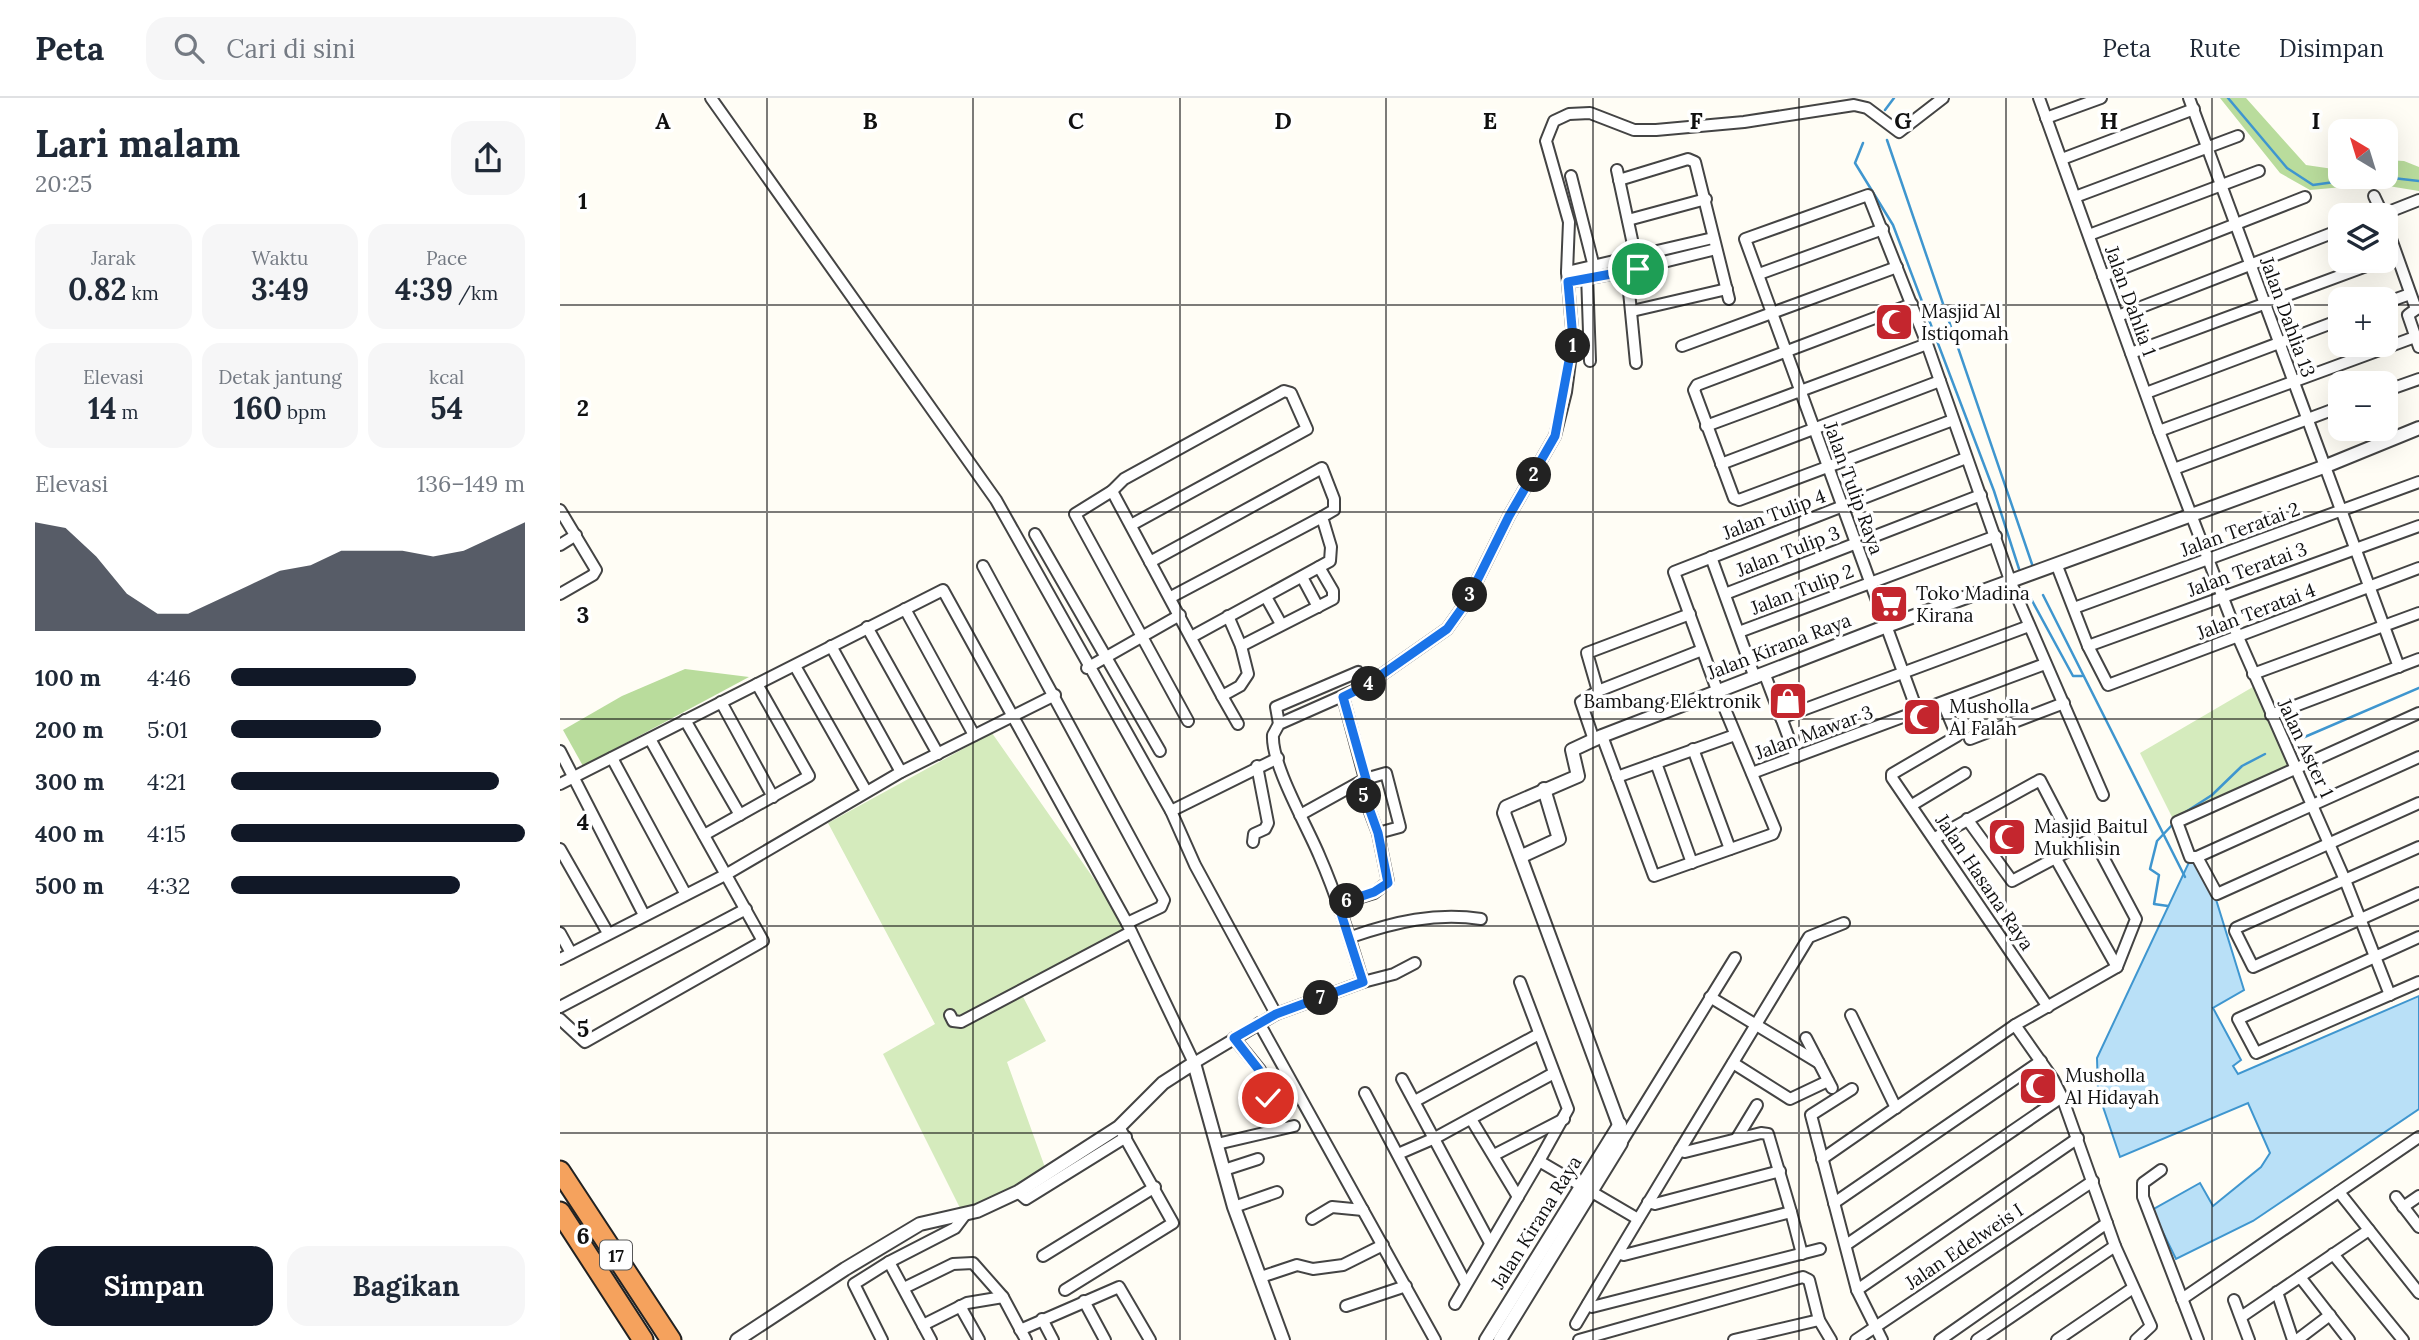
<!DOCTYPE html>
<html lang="id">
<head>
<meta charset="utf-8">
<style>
  :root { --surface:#fff; --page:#f6f6f7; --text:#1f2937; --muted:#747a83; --line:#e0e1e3; --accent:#111827 }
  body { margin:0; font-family:Lora,serif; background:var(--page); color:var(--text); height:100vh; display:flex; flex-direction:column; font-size:26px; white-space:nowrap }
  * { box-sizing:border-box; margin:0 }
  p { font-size:23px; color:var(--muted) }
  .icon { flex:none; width:38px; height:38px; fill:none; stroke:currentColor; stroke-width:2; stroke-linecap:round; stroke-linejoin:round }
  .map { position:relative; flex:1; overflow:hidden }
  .details { display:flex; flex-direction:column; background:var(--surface); width:560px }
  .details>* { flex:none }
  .needle { width:46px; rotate:322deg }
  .fabs { position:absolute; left:1768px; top:21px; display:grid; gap:14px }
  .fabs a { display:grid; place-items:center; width:70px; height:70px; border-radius:14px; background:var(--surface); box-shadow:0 7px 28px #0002; font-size:35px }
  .pin { position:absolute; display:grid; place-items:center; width:60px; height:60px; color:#fff; margin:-30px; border:4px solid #fff; border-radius:50%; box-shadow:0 2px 7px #0007 }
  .km { position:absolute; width:35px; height:35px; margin:-18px; border-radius:50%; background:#222; color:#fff; font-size:19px; line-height:35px; text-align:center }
  .round { display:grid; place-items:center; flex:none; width:74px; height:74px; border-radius:21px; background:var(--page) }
  .head { display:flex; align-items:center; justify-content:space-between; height:119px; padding:0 35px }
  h1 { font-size:38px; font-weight:700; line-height:52px }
  .stats { display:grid; grid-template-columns:repeat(3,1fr); gap:10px; height:119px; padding:7px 35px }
  .stats div { display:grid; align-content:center; border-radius:18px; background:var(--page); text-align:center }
  .stats b { font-size:30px; font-weight:700 }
  .stats small { font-size:19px; font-weight:400 }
  .stats p { font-size:19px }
  .chart { height:196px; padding:14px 35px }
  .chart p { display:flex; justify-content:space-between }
  .chart svg { width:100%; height:126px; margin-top:7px; fill:var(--accent); opacity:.7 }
  .action { display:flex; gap:14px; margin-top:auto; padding:14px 35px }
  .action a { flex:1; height:80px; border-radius:21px; background:var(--accent); color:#fff; font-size:28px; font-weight:700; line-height:80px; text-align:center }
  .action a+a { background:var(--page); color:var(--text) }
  ul { padding:0 35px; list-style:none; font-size:23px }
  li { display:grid; grid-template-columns:112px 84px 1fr; align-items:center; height:52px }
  li i { height:18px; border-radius:9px; background:var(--accent) }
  header { display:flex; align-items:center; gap:42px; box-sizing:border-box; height:98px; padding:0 35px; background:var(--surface); border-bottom:2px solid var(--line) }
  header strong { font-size:33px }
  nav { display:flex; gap:38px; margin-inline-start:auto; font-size:24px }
  .search { width:490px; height:63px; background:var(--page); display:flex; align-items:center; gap:18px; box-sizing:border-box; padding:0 24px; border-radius:21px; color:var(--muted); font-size:26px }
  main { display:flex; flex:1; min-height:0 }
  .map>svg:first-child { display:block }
  .green { fill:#d5ebbd }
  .forest { fill:#b9dc9c }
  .water { fill:#b9e0f7; stroke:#3f96cf; stroke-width:2 }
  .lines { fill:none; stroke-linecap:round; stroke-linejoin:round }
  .stream { stroke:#3f96cf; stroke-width:2.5 }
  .minor-casing { stroke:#444; stroke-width:14 }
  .tertiary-casing { stroke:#444; stroke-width:16 }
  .motorway-casing { stroke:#222; stroke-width:23 }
  .minor { stroke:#fff; stroke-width:10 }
  .tertiary { stroke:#fff; stroke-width:12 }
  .motorway { stroke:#f5a25d; stroke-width:19 }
  .route-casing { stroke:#fff; stroke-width:14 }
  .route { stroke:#1a73e8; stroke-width:9 }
  .grid { fill:none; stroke:#111; stroke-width:2; stroke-opacity:0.55 }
  .labels { text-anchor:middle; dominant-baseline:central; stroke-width:7; stroke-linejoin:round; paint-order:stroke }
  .shield { fill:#fff; stroke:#585858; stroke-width:2 }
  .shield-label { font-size:18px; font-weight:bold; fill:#111 }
  .street-label { font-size:19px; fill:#111; stroke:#fff }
  .poi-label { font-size:19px; fill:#111; stroke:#fff; text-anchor:start }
  .grid-label { font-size:23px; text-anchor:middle; font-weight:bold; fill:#111; stroke:#fff; stroke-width:7; stroke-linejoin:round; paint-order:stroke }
</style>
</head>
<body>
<header>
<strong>Peta</strong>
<div class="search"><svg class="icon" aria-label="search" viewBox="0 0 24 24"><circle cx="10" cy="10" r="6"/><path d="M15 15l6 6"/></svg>Cari di sini</div>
<nav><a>Peta</a><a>Rute</a><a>Disimpan</a></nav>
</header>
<main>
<section class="details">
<div class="head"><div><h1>Lari malam</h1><p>20:25</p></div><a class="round"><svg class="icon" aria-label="share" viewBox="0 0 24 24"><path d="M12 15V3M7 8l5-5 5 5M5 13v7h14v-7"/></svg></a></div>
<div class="stats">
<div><p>Jarak</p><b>0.82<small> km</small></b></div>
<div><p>Waktu</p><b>3:49</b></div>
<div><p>Pace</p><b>4:39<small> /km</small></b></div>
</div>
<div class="stats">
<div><p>Elevasi</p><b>14<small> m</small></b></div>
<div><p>Detak jantung</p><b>160<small> bpm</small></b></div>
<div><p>kcal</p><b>54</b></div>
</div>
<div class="chart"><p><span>Elevasi</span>136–149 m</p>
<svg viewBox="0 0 160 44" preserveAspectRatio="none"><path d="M0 44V6L10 8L20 18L30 31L40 38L50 38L60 33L70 28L80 23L90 21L100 16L110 16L120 16L130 18L140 16L150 11L160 6V44z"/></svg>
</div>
<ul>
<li><b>100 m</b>4:46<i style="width:63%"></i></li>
<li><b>200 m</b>5:01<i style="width:51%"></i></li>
<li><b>300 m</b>4:21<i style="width:91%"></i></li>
<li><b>400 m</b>4:15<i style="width:100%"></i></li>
<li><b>500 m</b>4:32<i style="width:78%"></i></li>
</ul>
<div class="action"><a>Simpan</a><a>Bagikan</a></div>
</section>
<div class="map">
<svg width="1859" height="1242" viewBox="0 0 1859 1242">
  <rect width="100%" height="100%" fill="#fffdf5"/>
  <g class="green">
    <polygon points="1698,586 1735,669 1616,727 1580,655"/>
    <polygon points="432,635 571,834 460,893 486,943 447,964 487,1075 404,1118 323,956 375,926 268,725"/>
  </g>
  <g class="forest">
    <polygon points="1660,0 1686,0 1746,67 1780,72 1780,79 1825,79 1825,62 1844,63 1859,69 1859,93 1816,86 1750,92 1720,75"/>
    <polygon points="125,571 189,579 23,668 3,632 62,598"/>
  </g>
  <polygon class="water" points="1631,760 1654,795 1684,892 1653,910 1681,962 1673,968 1678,976 1859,898 1859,1011 1693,1123 1616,1161 1592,1112 1640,1085 1653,1108 1701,1069 1710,1055 1688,1005 1560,1059 1538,994 1537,960"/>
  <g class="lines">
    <g class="stream">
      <polyline points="1668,0 1727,70 1753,87 1810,79"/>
      <polyline points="1325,12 1334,0"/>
      <polyline points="1327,42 1473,469"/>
      <polyline points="1303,45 1295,65 1333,127 1434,393 1460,474"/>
      <polyline points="1824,79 1859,83"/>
      <polyline points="1469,497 1513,578 1522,578"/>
      <polyline points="1483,497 1625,779"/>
      <polyline points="1740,641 1859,590"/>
      <polyline points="1621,717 1652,697 1682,668 1705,656"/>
      <polyline points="1608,808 1594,806 1599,777 1590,771 1597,743 1614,725"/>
    </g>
    <g class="minor-casing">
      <g id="minor">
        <polyline points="151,0 436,402 611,713 635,767 716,916"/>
        <polyline points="1479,0 1599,333 1678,539 1785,782 1830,897"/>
        <polyline points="1629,0 1839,569"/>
        <polyline points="1486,20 1541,0"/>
        <polyline points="1502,61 1634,11"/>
        <polyline points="1057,72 1077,165"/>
        <polyline points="1011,78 1034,169"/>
        <polyline points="1059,82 1128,61 1135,64 1169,201"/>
        <polyline points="1814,98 1823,117"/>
        <polyline points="1515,99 1678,38"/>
        <polyline points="1821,117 1859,102"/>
        <polyline points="1068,122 1146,101"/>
        <polyline points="1825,124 1856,211"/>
        <polyline points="1529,137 1699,73"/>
        <polyline points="1067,173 1076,265"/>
        <polyline points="1007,174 1153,140"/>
        <polyline points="1027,176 1030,263"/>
        <polyline points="1199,176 1323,131"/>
        <polyline points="1543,178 1745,99"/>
        <polyline points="1008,184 1067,173 1156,151"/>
        <polyline points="1825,205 1850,196"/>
        <polyline points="1352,206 1137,287 1134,292 1174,400 1179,402 1393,322"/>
        <polyline points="1859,209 1848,217 1859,249"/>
        <polyline points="1072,213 1167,191"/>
        <polyline points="1558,218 1780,132"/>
        <polyline points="1122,248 1337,169"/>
        <polyline points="1571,255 1820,163"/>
        <polyline points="1825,293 1859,281"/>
        <polyline points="1586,295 1780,222"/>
        <polyline points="1146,328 1367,246"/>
        <polyline points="1599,333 1855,239"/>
        <polyline points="1161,366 1380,283"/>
        <polyline points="1614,371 1780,309"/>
        <polyline points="552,393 662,598 680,588 688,576 681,548 668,518"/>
        <polyline points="0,412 36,472 33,477 0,496"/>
        <polyline points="571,427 747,331 731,295 724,293 564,381 552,393 515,416 628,623"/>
        <polyline points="475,436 600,653"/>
        <polyline points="0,447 16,437"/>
        <polyline points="1151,459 1195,580"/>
        <polyline points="590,464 762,370 774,401 774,412 762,419 771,449 770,463 633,538"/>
        <polyline points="423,468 604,802 601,809 567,825"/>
        <polyline points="1497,468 1528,548 1548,587 1859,470"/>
        <polyline points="742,479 758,509"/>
        <polyline points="1165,496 1421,397"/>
        <polyline points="611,499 762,419"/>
        <polyline points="706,499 721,526"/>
        <polyline points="1514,510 1859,384"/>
        <polyline points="345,511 414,637"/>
        <polyline points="307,529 378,656"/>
        <polyline points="1179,534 1436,438"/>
        <polyline points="271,548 341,674"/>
        <polyline points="681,548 773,501 773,493 759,469"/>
        <polyline points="1528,548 1859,428"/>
        <polyline points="235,568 306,693"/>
        <polyline points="527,570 620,517"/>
        <polyline points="1693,576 1859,515"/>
        <polyline points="1205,577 1236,659"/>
        <polyline points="1038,593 1142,552"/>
        <polyline points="662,598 678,626"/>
        <polyline points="783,599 805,681"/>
        <polyline points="161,604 213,699"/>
        <polyline points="1383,605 1397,638 1332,676 1332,680 1488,909"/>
        <polyline points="1358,615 1185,141 1308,97 1367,246 1451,485 1543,697"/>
        <polyline points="1711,617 1859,561"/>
        <polyline points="1221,620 1469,528"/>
        <polyline points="125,622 180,717"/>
        <polyline points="719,626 716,609 798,574 807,587"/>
        <polyline points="1042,638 1094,778 1213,736 1215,731 1157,592 1114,474 1406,360"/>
        <polyline points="1410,641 1504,605"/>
        <polyline points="1034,642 1021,604 1038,593 1027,555 1130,516"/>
        <polyline points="1133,651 1170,751"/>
        <polyline points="0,653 84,817"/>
        <polyline points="52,660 125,795"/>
        <polyline points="1096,665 1132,765"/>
        <polyline points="1192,675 1485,566"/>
        <polyline points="1057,679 1175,637"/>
        <path d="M0,686L383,492L567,825L634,965L716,916L803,884C790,841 777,798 759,757C747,728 711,666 713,637L719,626L807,587L887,531L907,503L949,418L995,338L1006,294L1013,241L1007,174L1009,124L986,43L994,23L1009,16L1030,15L1074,32H1096L1184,24L1294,7L1307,10L1339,34L1383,0"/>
        <polyline points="1352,707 1405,675"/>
        <polyline points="611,713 718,660"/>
        <polyline points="740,717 805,681 826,675 840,729 818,735"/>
        <polyline points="144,737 249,678 197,586"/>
        <polyline points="1375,740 1480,682 1515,749"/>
        <polyline points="693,744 694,736 705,731 708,725 697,668"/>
        <polyline points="1859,749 1676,830 1675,833 1693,869 1859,795"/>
        <polyline points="0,751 48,835"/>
        <polyline points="1637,759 1630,759 1617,724 1859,615"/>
        <polyline points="1637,759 1657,796 1859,705"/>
        <polyline points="1637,759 1859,659"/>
        <polyline points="1496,761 1557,869"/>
        <polyline points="778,806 814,795 828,784 818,735 799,685"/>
        <polyline points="0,835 11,855"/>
        <path d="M791,839C834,824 876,814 921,821"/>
        <polyline points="1859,839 1678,921 1696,955 1859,884"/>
        <polyline points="0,861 167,776 341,674 495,597"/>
        <polyline points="803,884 834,876 855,865"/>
        <polyline points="960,884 1008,1011 979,1063 1078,1121"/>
        <polyline points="1150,899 1259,965"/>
        <polyline points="0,909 186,811"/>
        <polyline points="390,917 393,923 401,924 571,834"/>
        <polyline points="1291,917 1336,1010"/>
        <polyline points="0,921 25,944 203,843 90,641"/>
        <polyline points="699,925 875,1242"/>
        <polyline points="1455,927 1493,981 1502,999 1555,1148 1591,1228 1576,1242"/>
        <polyline points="674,940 700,972 708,1000"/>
        <polyline points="1246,940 1272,990"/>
        <polyline points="1173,965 1230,1001 1268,983"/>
        <polyline points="842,981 930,1145"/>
        <polyline points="1292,991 1251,1017 1297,1192 1322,1242"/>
        <polyline points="805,995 906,1186"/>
        <polyline points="855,1003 979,936"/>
        <polyline points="911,1021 958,1099"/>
        <polyline points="1177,1040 1197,1007"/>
        <polyline points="1061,1045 1175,860"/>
        <polyline points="657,1046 734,1028"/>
        <polyline points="1120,1052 1249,839 1284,825"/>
        <polyline points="838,1056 875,1040 994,975"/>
        <polyline points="934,1057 1004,1021"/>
        <polyline points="1262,1061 1455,927 1557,869 1576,821 1534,742 1531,741 1452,783 1407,721"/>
        <polyline points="664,1072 698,1061"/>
        <polyline points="1601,1072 1583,1085 1583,1099 1638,1242"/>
        <polyline points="458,1094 466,1101 566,1039"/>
        <polyline points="1779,1094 1859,1195"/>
        <polyline points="1836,1099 1859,1129"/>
        <polyline points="1088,1104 1095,1106 1220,1073"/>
        <polyline points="1274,1105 1481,963"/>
        <polyline points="674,1109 717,1094"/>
        <polyline points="1843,1109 1859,1098"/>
        <polyline points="1231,1114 1242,1156"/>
        <polyline points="752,1121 772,1109 803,1112"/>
        <polyline points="1286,1147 1502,999"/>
        <polyline points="1773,1156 1843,1242"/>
        <polyline points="483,1158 595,1089"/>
        <polyline points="329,1164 371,1242"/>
        <polyline points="701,1179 737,1167 753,1171 783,1167 823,1147"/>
        <polyline points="1740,1179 1789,1242"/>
        <polyline points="344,1190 393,1166 413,1165 443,1199 466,1242"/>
        <polyline points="505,1192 613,1125 559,1029"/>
        <polyline points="1297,1192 1518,1040"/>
        <polyline points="1717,1194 1733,1242"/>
        <polyline points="1622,1201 1859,1039"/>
        <polyline points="1674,1202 1689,1242"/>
        <polyline points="524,1203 545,1242"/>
        <polyline points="895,1206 979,1063"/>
        <polyline points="1028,1206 1032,1209 1260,1151"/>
        <polyline points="400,1208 419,1242"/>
        <polyline points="786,1208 846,1188"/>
        <polyline points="1681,1219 1809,1132"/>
        <polyline points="482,1221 493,1242"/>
        <path d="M1016,1226C1050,1168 1085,1110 1120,1052L1125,1054L1201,1035L1208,1036L1231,1114L1064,1157L1058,1155"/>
        <polyline points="363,1227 407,1205 443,1199"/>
        <polyline points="460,1232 559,1189 590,1242"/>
        <polyline points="322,1242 294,1186 329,1164 395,1130 404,1118"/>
        <polyline points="1019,1242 1243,1179 1249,1182 1259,1222 1271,1242"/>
        <polyline points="1174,1242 1259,1222"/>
        <polyline points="1296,1242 1533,1083"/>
        <polyline points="1380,1242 1547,1125"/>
        <polyline points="1417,1242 1555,1148"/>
        <polyline points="1497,1242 1573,1190"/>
        <polyline points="1737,1242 1770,1217"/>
      </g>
    </g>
    <g class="tertiary-casing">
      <g id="tertiary">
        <polyline points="962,758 999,741 984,691"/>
        <polyline points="177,1242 285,1171 360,1126 417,1113 458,1094 559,1029 603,985 634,965 674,1109 723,1242"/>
        <polyline points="926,1242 1060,1026"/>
        <polyline points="940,1242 1061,1045 1062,1035 944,715 946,709 1018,678 1012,652 1042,638 1327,528 1766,368 1859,330"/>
      </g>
    </g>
    <g class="motorway-casing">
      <g id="motorway">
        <polyline points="0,1073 111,1242"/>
        <polyline points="0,1114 83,1242"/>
      </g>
    </g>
    <use href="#minor" class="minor"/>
    <use href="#tertiary" class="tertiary"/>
    <use href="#motorway" class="motorway"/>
  </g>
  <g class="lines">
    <g class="route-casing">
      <polyline id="route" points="708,1000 699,972 674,940 716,916 803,884 778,806 814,794 828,785 818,735 800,685 806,681 783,599 807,587 887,531 907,503 949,418 995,338 1013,241 1008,184 1078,171"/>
    </g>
    <use href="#route" class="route"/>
  </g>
  <path class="grid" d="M207,0V1242M413,0V1242M620,0V1242M826,0V1242M1033,0V1242M1239,0V1242M1446,0V1242M1652,0V1242M0,207H1780M1825,207H1859M0,414H1859M0,621H1859M0,828H1859M0,1035H1859"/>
  <defs>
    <g id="mosque-square" transform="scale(2.0125)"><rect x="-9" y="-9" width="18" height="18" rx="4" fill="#c4262e" stroke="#fff"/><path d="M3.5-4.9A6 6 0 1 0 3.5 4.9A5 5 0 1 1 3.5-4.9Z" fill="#fff"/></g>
    <g id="supermarket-square" transform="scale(2.0125)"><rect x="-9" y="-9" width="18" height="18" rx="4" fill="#c4262e" stroke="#fff"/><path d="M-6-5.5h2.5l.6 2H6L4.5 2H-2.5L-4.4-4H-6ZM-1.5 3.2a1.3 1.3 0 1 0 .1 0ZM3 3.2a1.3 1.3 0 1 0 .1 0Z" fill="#fff"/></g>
    <g id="shop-square" transform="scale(2.0125)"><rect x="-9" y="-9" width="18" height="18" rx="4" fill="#c4262e" stroke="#fff"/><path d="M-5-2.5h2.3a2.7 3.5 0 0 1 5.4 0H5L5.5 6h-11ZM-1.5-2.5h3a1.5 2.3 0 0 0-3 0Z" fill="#fff"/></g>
  </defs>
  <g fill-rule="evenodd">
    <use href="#mosque-square" x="1334" y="224"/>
    <use href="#supermarket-square" x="1329" y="506"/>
    <use href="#shop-square" x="1228" y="603"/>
    <use href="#mosque-square" x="1362" y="619"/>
    <use href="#mosque-square" x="1447" y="739"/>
    <use href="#mosque-square" x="1478" y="988"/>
  </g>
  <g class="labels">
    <rect class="shield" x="40" y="1142.5" width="32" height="29" rx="5"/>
    <g class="shield-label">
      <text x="56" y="1157">17</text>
    </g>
    <g class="street-label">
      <text transform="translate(1571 203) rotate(70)">Jalan Dahlia 1</text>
      <text transform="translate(1728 219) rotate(70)">Jalan Dahlia 13</text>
      <text transform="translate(1294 390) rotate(70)">Jalan Tulip Raya</text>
      <text transform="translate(1214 416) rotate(-21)">Jalan Tulip 4</text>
      <text transform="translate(1680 431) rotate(-20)">Jalan Teratai 2</text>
      <text transform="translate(1228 453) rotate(-21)">Jalan Tulip 3</text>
      <text transform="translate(1687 471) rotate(-20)">Jalan Teratai 3</text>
      <text transform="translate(1242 491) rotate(-21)">Jalan Tulip 2</text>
      <text transform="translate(1696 513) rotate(-21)">Jalan Teratai 4</text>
      <text transform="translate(1219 548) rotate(-21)">Jalan Kirana Raya</text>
      <text transform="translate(1254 634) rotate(-20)">Jalan Mawar 3</text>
      <text transform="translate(1746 650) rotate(65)">Jalan Aster 1</text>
      <text transform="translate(1425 784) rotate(56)">Jalan Hasana Raya</text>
      <text transform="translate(976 1124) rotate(-58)">Jalan Kirana Raya</text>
      <text transform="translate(1404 1148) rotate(-34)">Jalan Edelweis I</text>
    </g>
    <g class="poi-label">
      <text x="1361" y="213">Masjid Al<tspan x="1361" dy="22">Istiqomah</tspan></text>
      <text x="1356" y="495">Toko Madina<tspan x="1356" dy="22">Kirana</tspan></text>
      <text x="1201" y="603" text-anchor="end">Bambang Elektronik</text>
      <text x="1389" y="608">Musholla<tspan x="1389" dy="22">Al Falah</tspan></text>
      <text x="1474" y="728">Masjid Baitul<tspan x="1474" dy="22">Mukhlisin</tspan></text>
      <text x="1505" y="977">Musholla<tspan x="1505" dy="22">Al Hidayah</tspan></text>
    </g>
  </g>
  <g class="grid-label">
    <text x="103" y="31">A</text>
    <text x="310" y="31">B</text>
    <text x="516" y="31">C</text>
    <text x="723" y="31">D</text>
    <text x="930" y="31">E</text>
    <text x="1136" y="31">F</text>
    <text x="1343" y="31">G</text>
    <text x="1549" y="31">H</text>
    <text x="1756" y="31">I</text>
    <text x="23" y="111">1</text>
    <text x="23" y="318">2</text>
    <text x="23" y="525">3</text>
    <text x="23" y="732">4</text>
    <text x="23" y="939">5</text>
    <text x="23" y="1146">6</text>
  </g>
</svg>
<div class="fabs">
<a><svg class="needle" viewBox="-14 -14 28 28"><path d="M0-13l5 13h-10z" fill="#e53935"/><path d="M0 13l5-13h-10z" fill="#747a83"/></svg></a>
<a><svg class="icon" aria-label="layers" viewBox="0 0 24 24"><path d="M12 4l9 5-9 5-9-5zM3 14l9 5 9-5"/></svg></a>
<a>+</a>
<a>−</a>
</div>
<div class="pin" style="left:1078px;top:171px;background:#1e9e55"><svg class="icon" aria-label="arrive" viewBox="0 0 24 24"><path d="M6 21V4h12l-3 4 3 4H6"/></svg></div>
<div class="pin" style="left:708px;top:1000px;background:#d93025"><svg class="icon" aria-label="check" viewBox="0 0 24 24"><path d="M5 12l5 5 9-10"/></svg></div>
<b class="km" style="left:1013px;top:248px">1</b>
<b class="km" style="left:974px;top:377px">2</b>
<b class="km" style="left:910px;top:497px">3</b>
<b class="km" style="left:809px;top:586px">4</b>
<b class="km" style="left:804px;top:698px">5</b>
<b class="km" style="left:787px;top:803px">6</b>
<b class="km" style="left:761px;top:900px">7</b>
</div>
</main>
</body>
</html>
